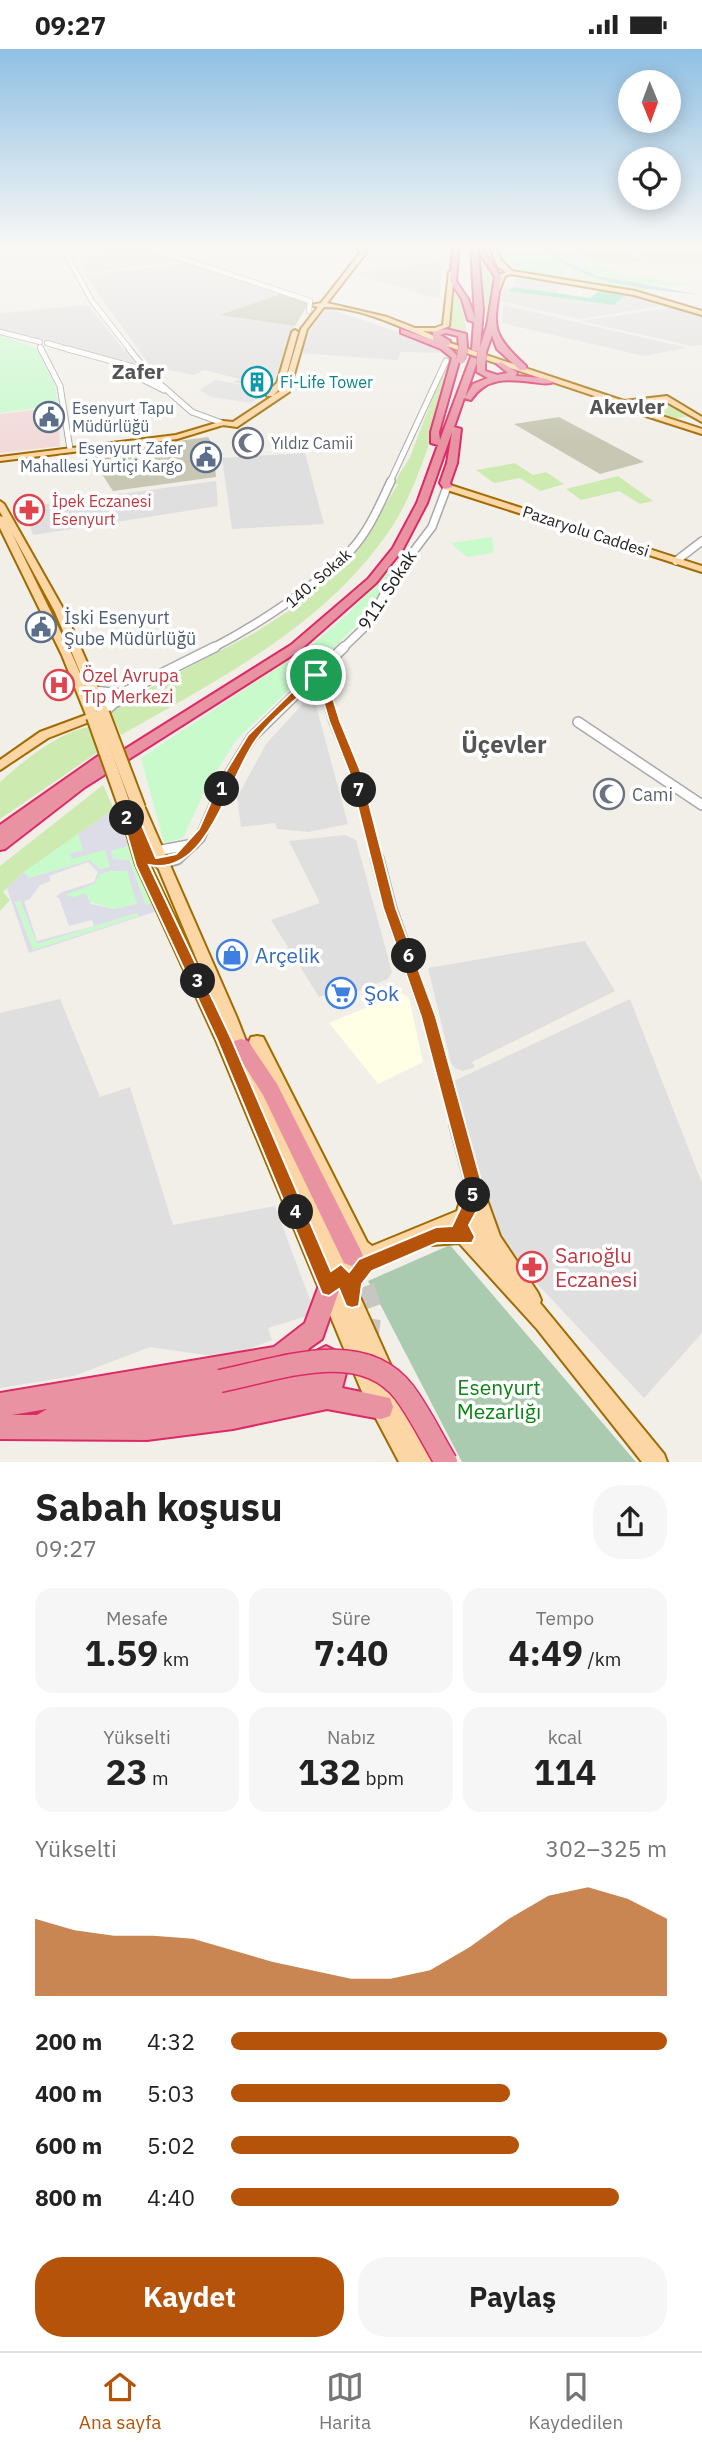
<!DOCTYPE html>
<html lang="tr">
<head>
<meta charset="utf-8">
<style>
  :root { --surface:#fff; --page:#f6f6f6; --text:#222; --muted:#767676; --line:#e0e0e0; --accent:#b45309 }
  body { margin:0; font-family:"IBM Plex Sans",sans-serif; background:var(--page); color:var(--text); height:100vh; display:flex; flex-direction:column; font-size:26px; white-space:nowrap }
  * { box-sizing:border-box; margin:0 }
  p { font-size:23px; color:var(--muted) }
  .icon { flex:none; width:38px; height:38px; fill:none; stroke:currentColor; stroke-width:2; stroke-linecap:round; stroke-linejoin:round }
  .map { position:relative; height:1413px; overflow:hidden }
  .side { display:flex; flex-direction:column; background:var(--surface); flex:1 }
  .side>* { flex:none }
  .needle { width:46px; rotate:179deg }
  .fabs { position:absolute; left:618px; top:21px; display:grid; gap:14px }
  .fabs a { display:grid; place-items:center; width:63px; height:63px; border-radius:50%; background:var(--surface); box-shadow:0 4px 18px #0003; font-size:35px }
  .pin { position:absolute; display:grid; place-items:center; width:60px; height:60px; color:#fff; margin:-30px; border:4px solid #fff; border-radius:50%; box-shadow:0 2px 7px #0007 }
  .km { position:absolute; width:35px; height:35px; margin:-18px; border-radius:50%; background:#222; color:#fff; font-size:19px; line-height:35px; text-align:center }
  .round { display:grid; place-items:center; flex:none; width:74px; height:74px; border-radius:28px; background:var(--page) }
  .head { display:flex; align-items:center; justify-content:space-between; height:119px; padding:0 35px }
  h1 { font-size:38px; font-weight:800; line-height:52px }
  .stats { display:grid; grid-template-columns:repeat(3,1fr); gap:10px; height:119px; padding:7px 35px }
  .stats div { display:grid; align-content:center; border-radius:18px; background:var(--page); text-align:center }
  .stats b { font-size:35px; font-weight:800 }
  .stats small { font-size:19px; font-weight:400 }
  .stats p { font-size:19px }
  .chart { height:196px; padding:14px 35px }
  .chart p { display:flex; justify-content:space-between }
  .chart svg { width:100%; height:126px; margin-top:7px; fill:var(--accent); opacity:.7 }
  .button { display:flex; gap:14px; margin-top:auto; padding:14px 35px }
  .button a { flex:1; height:80px; border-radius:28px; background:var(--accent); color:#fff; font-size:28px; font-weight:800; line-height:80px; text-align:center }
  .button a+a { background:var(--page); color:var(--text) }
  ul { padding:0 35px; list-style:none; font-size:23px }
  li { display:grid; grid-template-columns:112px 84px 1fr; align-items:center; height:52px }
  li i { height:18px; border-radius:9px; background:var(--accent) }
  .status { display:flex; justify-content:space-between; align-items:center; height:49px; padding:0 35px; background:var(--surface); direction:ltr }
  .status svg { height:19px; fill:currentColor }
  .menu { display:flex; justify-content:space-around; align-items:center; height:98px; border-top:2px solid var(--line); background:var(--surface); font-size:19px; color:var(--muted) }
  .menu a { display:grid; justify-items:center; gap:4px }
  .menu .active { color:var(--accent) }
  .map>svg:first-child { display:block }
  .residential { fill:#e0dfdf }
  .commercial { fill:#f2dad9 }
  .education { fill:#ffffe5 }
  .construction { fill:#c7c7b4 }
  .grass { fill:#cdebb0 }
  .cemetery { fill:#aacbaf }
  .park { fill:#c8facc }
  .pitch { fill:#88e0be }
  .parking { fill:#e2e2e2 }
  .plaza { fill:#dddde8; fill-rule:evenodd }
  .water { fill:#aad3df }
  .lines { fill:none; stroke-linecap:round; stroke-linejoin:round }
  .highway-tunnel { stroke:#c8c6c1; stroke-width:22; stroke-dasharray:22 11; stroke-linecap:butt }
  .minor-far5-casing { stroke:#a9a9a9; stroke-width:6 }
  .minor-far4-casing { stroke:#a9a9a9; stroke-width:7 }
  .minor-far3-casing { stroke:#a9a9a9; stroke-width:10 }
  .minor-far2-casing { stroke:#a9a9a9; stroke-width:12 }
  .minor-far1-casing { stroke:#a9a9a9; stroke-width:15 }
  .minor-casing { stroke:#a9a9a9; stroke-width:18 }
  .major-casing { stroke:#a06b00; stroke-width:4 }
  .highway-casing { stroke:#dc2a67; stroke-width:4 }
  .minor-far5 { stroke:#fff; stroke-width:4.5 }
  .minor-far4 { stroke:#fff; stroke-width:5 }
  .minor-far3 { stroke:#fff; stroke-width:7 }
  .minor-far2 { stroke:#fff; stroke-width:9 }
  .minor-far1 { stroke:#fff; stroke-width:11 }
  .minor { stroke:#fff; stroke-width:14 }
  .major { fill:#fcd6a4; fill-rule:evenodd }
  .highway { fill:#e892a2; fill-rule:evenodd }
  .major-bridge-casing { stroke:#a06b00; stroke-width:16; stroke-linecap:butt }
  .highway-bridge-far2-casing { stroke:#dc2a67; stroke-width:9; stroke-linecap:butt }
  .highway-bridge-far1-casing { stroke:#dc2a67; stroke-width:10; stroke-linecap:butt }
  .highway-bridge-casing { stroke:#dc2a67; stroke-width:25; stroke-linecap:butt }
  .major-bridge { stroke:#fcd6a4; stroke-width:12 }
  .highway-bridge-far2 { stroke:#e892a2; stroke-width:7 }
  .highway-bridge-far1 { stroke:#e892a2; stroke-width:9 }
  .highway-bridge { stroke:#e892a2; stroke-width:22 }
  .route { fill:#b45309; stroke:#fff; stroke-width:2; fill-rule:evenodd }
  .labels { text-anchor:middle; dominant-baseline:central; stroke-width:7; stroke-linejoin:round; paint-order:stroke }
  .far-culture-label { font-size:16px; fill:#0d838f; stroke:#fff; text-anchor:start }
  .far-service-label { font-size:16px; fill:#4e5e75; stroke:#fff; text-anchor:start }
  .far-worship-label { font-size:16px; fill:#5b616d; stroke:#fff; text-anchor:start }
  .far-health-label { font-size:16px; fill:#be3a42; stroke:#fff; text-anchor:start }
  .far-street-label { font-size:16px; fill:#222; stroke:#fff }
  .street-label { font-size:18px; fill:#222; stroke:#fff }
  .service-label { font-size:18px; fill:#4e5e75; stroke:#fff; text-anchor:start }
  .health-label { font-size:18px; fill:#be3a42; stroke:#fff; text-anchor:start }
  .worship-label { font-size:18px; fill:#5b616d; stroke:#fff; text-anchor:start }
  .far-district-label { font-size:21px; font-weight:bold; fill:#555; stroke:#fff }
  .near-shop-label { font-size:21px; fill:#366cbe; stroke:#fff; text-anchor:start }
  .near-health-label { font-size:21px; fill:#be3a42; stroke:#fff; text-anchor:start }
  .near-park-label { font-size:21px; fill:#0c8416; stroke:#fff }
  .district-label { font-size:24px; font-weight:bold; fill:#555; stroke:#fff }
</style>
</head>
<body>
<div class="status"><b>09:27</b><svg viewBox="0 0 49 12"><path d="M0 12V9h3v3zM5 12V6h3v6zM10 12V3h3v9zM15 12V0h3v12zM26 1h20v11H26zM47 4h2v5h-2z"/></svg></div>
<div class="map">
<svg width="702" height="1413" viewBox="0 0 702 1413">
  <rect width="100%" height="100%" fill="#f2efe9"/>
  <g class="residential">
    <polygon points="151,203 180,212 87,224 80,216 88,214 91,205"/>
    <polygon points="443,212 439,248 435,249 352,224"/>
    <polygon points="188,214 281,245 221,266 295,277 271,339 233,333 240,330 204,321 194,326 150,317 85,226"/>
    <polygon points="517,226 563,234 556,244 590,249 602,240 632,245 661,257 580,270 500,252 502,240 513,238"/>
    <polygon points="88,256 136,316 0,281 0,264"/>
    <polygon points="503,256 684,298 686,299 644,307 502,274"/>
    <polygon points="674,258 702,265 702,296 692,297 581,272"/>
    <polygon points="327,259 425,292 446,304 401,303 397,311 301,304 305,287"/>
    <polygon points="305,404 324,475 232,480 222,409"/>
    <polygon points="216,432 218,457 33,486 24,458"/>
    <polygon points="309,648 314,649 348,775 308,783 277,780 275,774 241,778 237,749 266,695"/>
    <polygon points="345,786 356,791 392,923 388,930 333,952 329,945 319,948 271,871 320,854 289,792"/>
    <polygon points="585,892 615,942 472,1013 475,1018 463,1022 455,1019 451,1014 428,919"/>
    <polygon points="60,950 100,1048 130,1038 173,1176 275,1157 313,1259 307,1267 268,1279 272,1291 226,1309 150,1298 74,1327 0,1339 0,964"/>
    <polygon points="630,950 702,1134 702,1284 644,1349 500,1195 445,1036"/>
  </g>
  <polygon class="commercial" points="58,358 60,397 0,404 0,365"/>
  <polygon class="education" points="402,944 409,949 423,1013 378,1035 329,974"/>
  <g class="construction">
    <polygon points="281,245 309,253 295,277 220,266"/>
    <polygon points="559,368 644,413 600,425 514,375"/>
    <polygon points="208,388 213,396 216,428 113,442 88,404"/>
  </g>
  <g class="grass">
    <polygon points="644,196 702,201 702,213 648,213 639,202"/>
    <polygon points="631,202 642,213 593,213 580,203"/>
    <polygon points="479,206 496,227 488,282 479,301 483,280 487,279"/>
    <polygon points="452,240 464,257 466,285 452,282 428,286 422,282 440,281 450,276"/>
    <path d="M449,306L454,308C440,360 423,427 395,473C331,574 221,629 121,686L111,664L115,657L256,583L293,559L358,501L398,435L394,434L410,408Z"/>
    <polygon points="665,352 691,367 672,370 637,357"/>
    <polygon points="515,414 533,426 546,423 564,435 540,442 520,429 494,434 476,421"/>
    <polygon points="618,427 653,452 640,455 619,442 581,451 566,440"/>
    <path d="M88,678L98,703L0,770V733C23,712 58,684 88,678Z"/>
    <polygon points="103,736 114,760 24,823 3,843 10,851 0,862 0,817"/>
  </g>
  <polygon class="cemetery" points="450,1196 636,1413 462,1413 368,1232"/>
  <g class="park">
    <polygon points="498,196 539,196 562,216 567,230 512,222 498,202"/>
    <polygon points="546,196 568,196 593,213 566,214"/>
    <path d="M592,214L622,225L696,236C653,239 610,232 570,216Z"/>
    <polygon points="571,220 593,228 654,240 634,242 578,233"/>
    <polygon points="0,286 36,299 55,336 58,356 0,364"/>
    <polygon points="492,488 494,504 467,508 451,494"/>
    <polygon points="390,517 396,517 373,561 237,690 208,735 183,789 164,794 141,709 313,595 349,564"/>
    <polygon points="78,785 84,801 105,801 111,818 100,820 90,811 29,829 24,823"/>
    <polygon points="131,796 153,854 146,856 129,811 113,810 110,802"/>
    <polygon points="112,822 128,822 138,855 114,860 64,846 96,834 99,825"/>
    <polygon points="20,851 37,895 138,864 139,867 33,901 15,852"/>
  </g>
  <polygon class="pitch" points="514,238 590,249 602,240 627,244 614,256 508,242"/>
  <polygon class="parking" points="215,331 270,341 251,354 211,348 200,341"/>
  <path class="plaza" d="M114,760L131,796L111,802L113,810L129,811L146,856L153,854L157,862L29,904L7,839L24,823L29,829L90,811L100,820L110,818L105,801L72,810L70,805L83,801L78,785ZM88,813L98,823L94,833L62,843L55,848L59,849L69,877L92,871L94,877L37,892L24,852L30,850L40,836L51,832L49,827ZM112,822H127L137,855L114,860L91,855L85,844L75,848L65,846L96,834L99,825ZM20,851L37,895L137,864L139,867L33,901L15,853Z"/>
  <path class="water" d="M539,196H546L561,211L598,227L702,246C647,240 580,237 539,196Z"/>
  <g class="lines">
    <polyline class="highway-tunnel" points="352,1207 371,1259 367,1292"/>
    <g class="minor-far5-casing">
      <g id="minor-far5">
        <polyline points="61,196 92,252 131,302"/>
        <polyline points="141,196 310,252 309,262"/>
        <polyline points="670,196 702,200"/>
        <polyline points="0,283 40,293"/>
        <polyline points="47,294 74,302"/>
        <polyline points="40,298 42,302"/>
      </g>
    </g>
    <g class="minor-far4-casing">
      <g id="minor-far4">
        <polyline points="41,300 60,337 70,400"/>
        <polyline points="68,300 144,321 192,363 222,374"/>
        <polyline points="129,300 146,321"/>
        <polyline points="120,319 164,341"/>
        <polyline points="390,433 446,312"/>
      </g>
    </g>
    <g class="minor-far3-casing">
      <g id="minor-far3">
        <polyline points="676,512 702,492"/>
        <path d="M211,600C262,573 310,542 351,501C369,482 380,455 391,432"/>
        <polyline points="342,600 369,574 391,532 432,478 447,438"/>
      </g>
    </g>
    <g class="minor-far2-casing">
      <g id="minor-far2">
        <polyline points="316,626 321,627 334,672 355,723 378,811"/>
        <polyline points="94,642 121,645 215,598"/>
        <polyline points="103,664 114,654 131,646"/>
        <polyline points="578,673 702,756"/>
        <polyline points="156,802 194,795"/>
        <polyline points="171,811 180,808 200,789 225,732 252,688 344,598"/>
      </g>
    </g>
    <g class="minor-far1-casing">
      <g id="minor-far1">
        <polyline points="377,809 390,859 428,968 457,1077"/>
        <polyline points="160,814 177,809"/>
      </g>
    </g>
    <g class="minor-casing">
      <polyline id="minor" points="457,1075 473,1135"/>
    </g>
    <g class="major-casing">
      <g id="major">
        <path d="M357,196H363L366,204L327,254L387,268L415,279H435L443,276L449,223L454,222L449,277L436,283L423,282L450,294L624,352L667,347L702,368V373L663,351L628,356L702,380V385L621,359V356C563,336 505,318 447,297C409,283 365,258 324,258L307,280L289,343L237,378L223,376L177,390L0,412V408L176,386L223,372L233,373L283,340L301,280L318,258L311,256L321,254L360,204Z"/>
        <polygon points="489,196 495,196 501,211 512,222 635,242 702,262 702,266 634,246 511,225 505,227 499,242 495,242 500,226 506,223 498,218"/>
        <polygon points="295,281 298,283 284,335 273,347 267,347 267,343 277,334 292,283"/>
        <polygon points="444,436 450,436 702,517 702,523 444,440"/>
        <polygon points="0,452 4,455 65,563 109,664 103,668 97,664 55,563 12,484 72,606 99,668 97,670 48,689 0,721 0,711 40,683 86,666 62,606 0,479 0,467 3,468 0,463"/>
        <polygon points="139,755 145,759 237,969 262,1033 343,1211 353,1205 249,993 251,988 257,987 263,988 367,1193 372,1197 457,1162 467,1129 473,1127 479,1129 500,1187 538,1244 541,1251 540,1254 664,1405 667,1413 642,1413 537,1280 459,1194 432,1196 425,1193 364,1219 351,1228 404,1346 441,1413 399,1413 362,1343 216,991 136,816 120,761 126,757 132,761 150,816 216,956 133,759"/>
      </g>
    </g>
    <g class="highway-casing">
      <g id="highway">
        <path d="M453,196H459L456,232L468,250L475,269L471,196H480L501,228C495,276 487,282 526,317V321H520L497,300L492,286L485,306H479V303L472,301L474,273L468,271L462,250L450,232ZM478,201L495,228L487,277L480,298L483,261Z"/>
        <path d="M401,280L441,294L433,291V283L446,280L466,285L467,298L463,300L459,298L458,287L446,284L440,286L450,292V296H446L460,309L439,383L440,391L471,308L478,310L465,348L473,335L488,329L477,323V313L481,311L485,313V322L497,326L508,324L497,315L501,313L517,323L516,327L543,329L554,333C547,336 540,334 532,333C507,330 486,328 471,351L464,349L454,378L461,380L457,414L450,434L452,438L444,440L440,434L447,414L452,383L427,454L403,500L376,534L299,602L85,738L5,800L0,801V776L111,698H121L122,702L291,596L368,530L393,499L417,454L438,396L431,394V383L452,309L441,300L401,284Z"/>
        <polygon points="241,990 248,992 277,1035 360,1200 363,1207 360,1214 352,1217 344,1214 263,1046 232,997 234,992"/>
        <path d="M329,1228L337,1231L340,1239L322,1290L308,1300L311,1305L307,1313L230,1328V1337L315,1322L322,1325L314,1309L318,1301L326,1297L334,1301L346,1324L342,1339L390,1349L393,1358L390,1367L381,1370L327,1360L233,1380L147,1391L0,1390V1344L274,1298L305,1274L321,1231ZM47,1360L37,1366H12Z"/>
      </g>
    </g>
    <use href="#minor-far5" class="minor-far5"/>
    <use href="#minor-far4" class="minor-far4"/>
    <use href="#minor-far3" class="minor-far3"/>
    <use href="#minor-far2" class="minor-far2"/>
    <use href="#minor-far1" class="minor-far1"/>
    <use href="#minor" class="minor"/>
    <use href="#major" class="major"/>
    <use href="#highway" class="highway"/>
    <g class="major-bridge-casing">
      <g id="major-bridge">
        <polyline points="103,664 139,759"/>
        <polyline points="93,668 126,761"/>
      </g>
    </g>
    <g class="highway-bridge-far2-casing">
      <polyline id="highway-bridge-far2" points="462,302 463,298"/>
    </g>
    <g class="highway-bridge-far1-casing">
      <g id="highway-bridge-far1">
        <polyline points="461,310 463,300"/>
        <polyline points="481,313 482,304"/>
      </g>
    </g>
    <g class="highway-bridge-casing">
      <path id="highway-bridge" d="M220,1332C277,1321 361,1287 404,1343C420,1364 432,1390 446,1413"/>
    </g>
    <use href="#major-bridge" class="major-bridge"/>
    <use href="#highway-bridge-far2" class="highway-bridge-far2"/>
    <use href="#highway-bridge-far1" class="highway-bridge-far1"/>
    <use href="#highway-bridge" class="highway-bridge"/>
  </g>
  <linearGradient id="sky" x2="0" y2="1"><stop stop-color="#8fc0e4"/><stop offset="0.5" stop-color="#f9f8f5"/><stop offset="1" stop-color="#f9f8f5" stop-opacity="0"/></linearGradient>
  <rect width="702" height="394" fill="url(#sky)"/>
  <path class="route" d="M312,623L326,627L340,672L361,723L396,859L436,968L482,1135L479,1158L469,1176L475,1188L472,1194H437L372,1222L362,1235L359,1257L352,1259L346,1257L339,1240L329,1247L322,1245L217,991L136,817L120,761L126,757L138,767L156,809L176,805L199,780L220,732L248,686ZM317,631L329,672L349,723L383,859L421,968L465,1135L462,1156L452,1177L436,1178L359,1210L349,1223L341,1215L331,1222L232,991L149,816C209,828 228,729 256,691C272,669 297,650 317,631Z"/>
  <defs>
    <g id="building-ring" transform="scale(1.575)"><circle r="9.5" fill="#fff" stroke="#0f9aa8" stroke-width="1.5"/><path d="M-4-6H4V6H1V3H-1V6H-4ZM-2.5-4.3h1.7v1.8h-1.7ZM.8-4.3h1.7v1.8H.8ZM-2.5-1h1.7V.8h-1.7ZM.8-1h1.7V.8H.8Z" fill="#0f9aa8"/></g>
    <g id="civic-ring" transform="scale(1.575)"><circle r="9.5" fill="#fff" stroke="#5c6f8a" stroke-width="1.5"/><path d="M-.6-6.5H3V-4.5H.6V-3L4-1V1h2V6H-6V1h2V-1L-.6-3ZM-1.2 2.5V6h2.4V2.5Z" fill="#5c6f8a"/></g>
    <g id="mosque-ring" transform="scale(1.575)"><circle r="9.5" fill="#fff" stroke="#6b7280" stroke-width="1.5"/><path d="M3.5-4.9A6 6 0 1 0 3.5 4.9A5 5 0 1 1 3.5-4.9Z" fill="#6b7280"/></g>
    <g id="pharmacy-ring" transform="scale(1.575)"><circle r="9.5" fill="#fff" stroke="#e0444e" stroke-width="1.5"/><path d="M-2-6h4v4h4v4h-4v4h-4v-4h-4v-4h4Z" fill="#e0444e"/></g>
    <g id="hospital-ring" transform="scale(1.575)"><circle r="9.5" fill="#fff" stroke="#e0444e" stroke-width="1.5"/><path d="M-5-5h3v3.5h4V-5h3V5h-3V1.5h-4V5h-3Z" fill="#e0444e"/></g>
    <g id="shop-ring" transform="scale(1.575)"><circle r="9.5" fill="#fff" stroke="#3f7fe0" stroke-width="1.5"/><path d="M-5-2.5h2.3a2.7 3.5 0 0 1 5.4 0H5L5.5 6h-11ZM-1.5-2.5h3a1.5 2.3 0 0 0-3 0Z" fill="#3f7fe0"/></g>
    <g id="supermarket-ring" transform="scale(1.575)"><circle r="9.5" fill="#fff" stroke="#3f7fe0" stroke-width="1.5"/><path d="M-6-5.5h2.5l.6 2H6L4.5 2H-2.5L-4.4-4H-6ZM-1.5 3.2a1.3 1.3 0 1 0 .1 0ZM3 3.2a1.3 1.3 0 1 0 .1 0Z" fill="#3f7fe0"/></g>
  </defs>
  <g fill-rule="evenodd">
    <use href="#building-ring" x="257" y="333"/>
    <use href="#civic-ring" x="49" y="368"/>
    <use href="#mosque-ring" x="248" y="394"/>
    <use href="#civic-ring" x="206" y="408"/>
    <use href="#pharmacy-ring" x="29" y="461"/>
    <use href="#civic-ring" x="41" y="578"/>
    <use href="#hospital-ring" x="59" y="636"/>
    <use href="#mosque-ring" x="609" y="745"/>
    <use href="#shop-ring" x="232" y="906"/>
    <use href="#supermarket-ring" x="341" y="944"/>
    <use href="#pharmacy-ring" x="532" y="1218"/>
  </g>
  <g class="labels">
    <g class="far-culture-label">
      <text x="280" y="333">Fi-Life Tower</text>
    </g>
    <g class="far-service-label">
      <text x="72" y="359">Esenyurt Tapu<tspan x="72" dy="18">Müdürlüğü</tspan></text>
      <text x="183" y="399" text-anchor="end">Esenyurt Zafer<tspan x="183" dy="18">Mahallesi Yurtiçi Kargo</tspan></text>
    </g>
    <g class="far-worship-label">
      <text x="271" y="394">Yıldız Camii</text>
    </g>
    <g class="far-health-label">
      <text x="52" y="452">İpek Eczanesi<tspan x="52" dy="18">Esenyurt</tspan></text>
    </g>
    <g class="far-street-label">
      <text transform="translate(586 482) rotate(18)">Pazaryolu Caddesi</text>
      <text transform="translate(318 529) rotate(-41)">140. Sokak</text>
    </g>
    <g class="street-label">
      <text transform="translate(387 541) rotate(-57)">911. Sokak</text>
    </g>
    <g class="service-label">
      <text x="64" y="568">İski Esenyurt<tspan x="64" dy="21">Şube Müdürlüğü</tspan></text>
    </g>
    <g class="health-label">
      <text x="82" y="626">Özel Avrupa<tspan x="82" dy="21">Tıp Merkezi</tspan></text>
    </g>
    <g class="worship-label">
      <text x="632" y="745">Cami</text>
    </g>
    <g class="far-district-label">
      <text x="138" y="322">Zafer</text>
      <text x="627" y="357">Akevler</text>
    </g>
    <g class="near-shop-label">
      <text x="255" y="906">Arçelik</text>
      <text x="364" y="944">Şok</text>
    </g>
    <g class="near-health-label">
      <text x="555" y="1206">Sarıoğlu<tspan x="555" dy="24">Eczanesi</tspan></text>
    </g>
    <g class="near-park-label">
      <text x="499" y="1338">Esenyurt<tspan x="499" dy="24">Mezarlığı</tspan></text>
    </g>
    <g class="district-label">
      <text x="504" y="695">Üçevler</text>
    </g>
  </g>
</svg>
<div class="fabs">
<a><svg class="needle" viewBox="-14 -14 28 28"><path d="M0-13l5 13h-10z" fill="#e53935"/><path d="M0 13l5-13h-10z" fill="#767676"/></svg></a>
<a><svg class="icon" aria-label="locate" viewBox="0 0 24 24"><circle cx="12" cy="12" r="6"/><path d="M12 2v4M12 18v4M2 12h4M18 12h4"/></svg></a>
</div>
<div class="pin" style="left:316px;top:626px;background:#1e9e55"><svg class="icon" aria-label="arrive" viewBox="0 0 24 24"><path d="M6 21V4h12l-3 4 3 4H6"/></svg></div>
<b class="km" style="left:222px;top:740px">1</b>
<b class="km" style="left:127px;top:769px">2</b>
<b class="km" style="left:198px;top:932px">3</b>
<b class="km" style="left:296px;top:1163px">4</b>
<b class="km" style="left:473px;top:1146px">5</b>
<b class="km" style="left:409px;top:907px">6</b>
<b class="km" style="left:359px;top:741px">7</b>
</div>
<section class="side">
<div class="head"><div><h1>Sabah koşusu</h1><p>09:27</p></div><a class="round"><svg class="icon" aria-label="share" viewBox="0 0 24 24"><path d="M12 15V3M7 8l5-5 5 5M5 13v7h14v-7"/></svg></a></div>
<div class="stats">
<div><p>Mesafe</p><b>1.59<small> km</small></b></div>
<div><p>Süre</p><b>7:40</b></div>
<div><p>Tempo</p><b>4:49<small> /km</small></b></div>
</div>
<div class="stats">
<div><p>Yükselti</p><b>23<small> m</small></b></div>
<div><p>Nabız</p><b>132<small> bpm</small></b></div>
<div><p>kcal</p><b>114</b></div>
</div>
<div class="chart"><p><span>Yükselti</span>302–325 m</p>
<svg viewBox="0 0 160 44" preserveAspectRatio="none"><path d="M0 44V17L10 21L20 23L30 23L40 24L50 28L60 32L70 35L80 38L90 38L100 35L110 27L120 17L130 9L140 6L150 10L160 17V44z"/></svg>
</div>
<ul>
<li><b>200 m</b>4:32<i style="width:100%"></i></li>
<li><b>400 m</b>5:03<i style="width:64%"></i></li>
<li><b>600 m</b>5:02<i style="width:66%"></i></li>
<li><b>800 m</b>4:40<i style="width:89%"></i></li>
</ul>
<div class="button"><a>Kaydet</a><a>Paylaş</a></div>
</section>
<nav class="menu">
<a class="active"><svg class="icon" aria-label="home" viewBox="0 0 24 24"><path d="M3 11l9-7 9 7M6 9v11h12V9"/></svg>Ana sayfa</a>
<a><svg class="icon" aria-label="map" viewBox="0 0 24 24"><path d="M3 6l6-2 6 2 6-2v14l-6 2-6-2-6 2zM9 4v14M15 6v14"/></svg>Harita</a>
<a><svg class="icon" aria-label="saved" viewBox="0 0 24 24"><path d="M7 4h10v16l-5-4-5 4z"/></svg>Kaydedilen</a>
</nav>
</body>
</html>
